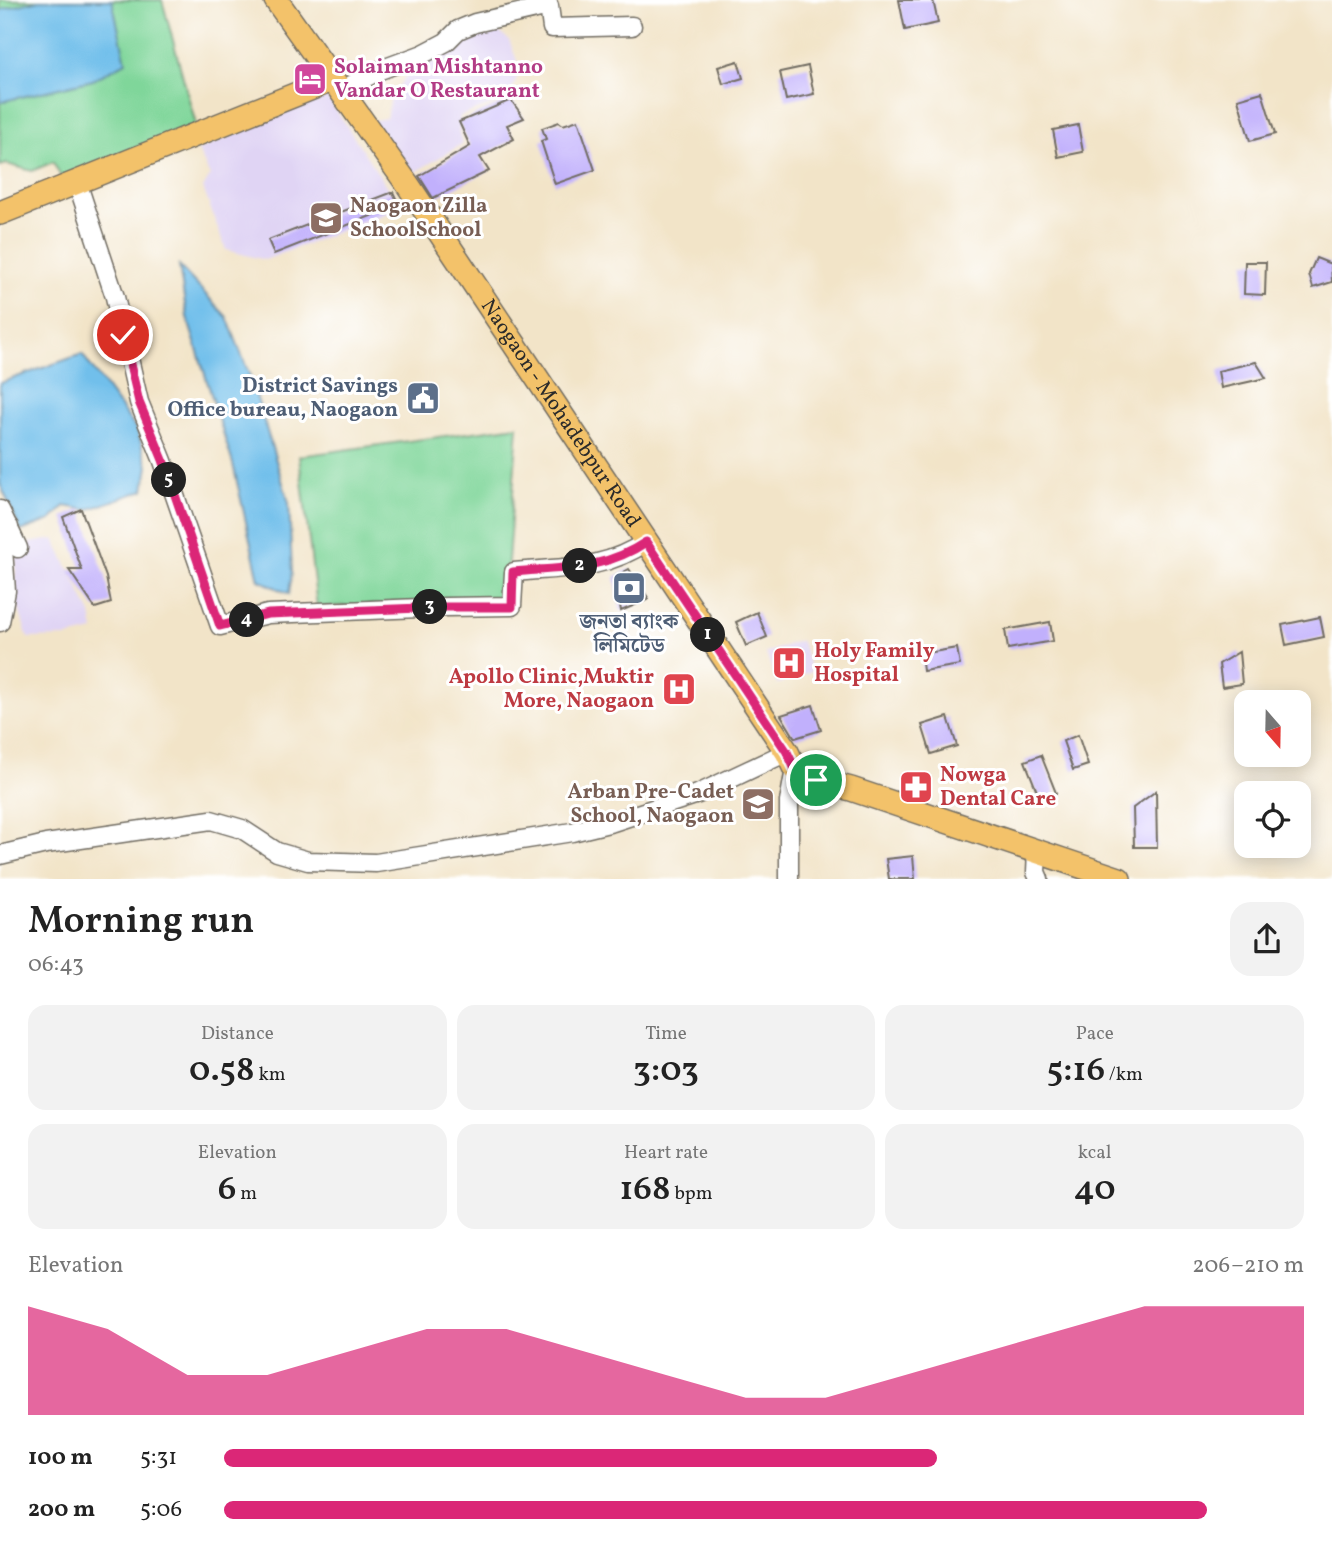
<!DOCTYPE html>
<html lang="en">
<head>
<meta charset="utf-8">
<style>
  :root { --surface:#fff; --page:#f2f2f2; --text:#222; --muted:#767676; --accent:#db2777 }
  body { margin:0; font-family:Vollkorn,"Noto Serif Bengali",serif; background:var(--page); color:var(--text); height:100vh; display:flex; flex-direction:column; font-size:26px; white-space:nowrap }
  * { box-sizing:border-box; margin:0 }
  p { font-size:23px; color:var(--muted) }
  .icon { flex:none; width:38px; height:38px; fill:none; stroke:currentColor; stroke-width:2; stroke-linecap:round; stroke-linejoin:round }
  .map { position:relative; height:879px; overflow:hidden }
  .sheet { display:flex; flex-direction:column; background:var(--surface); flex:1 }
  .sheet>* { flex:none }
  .needle { width:46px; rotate:160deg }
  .tools { position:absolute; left:1234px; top:690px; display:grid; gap:14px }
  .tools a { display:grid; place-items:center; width:77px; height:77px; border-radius:14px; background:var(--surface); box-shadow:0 4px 18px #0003; font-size:35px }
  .pin { position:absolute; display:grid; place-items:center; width:60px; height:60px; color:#fff; margin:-30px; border:4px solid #fff; border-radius:50%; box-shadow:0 2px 7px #0007 }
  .km { position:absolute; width:35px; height:35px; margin:-18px; border-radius:50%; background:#222; color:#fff; font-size:19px; line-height:35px; text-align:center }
  .round { display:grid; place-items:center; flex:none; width:74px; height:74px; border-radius:21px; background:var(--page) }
  .headline { display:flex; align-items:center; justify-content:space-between; height:119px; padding:0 28px }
  h1 { font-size:38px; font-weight:600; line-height:52px }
  .figures { display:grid; grid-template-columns:repeat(3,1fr); gap:10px; height:119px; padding:7px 28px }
  .figures div { display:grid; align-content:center; border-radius:18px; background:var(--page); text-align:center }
  .figures b { font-size:35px; font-weight:600 }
  .figures small { font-size:19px; font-weight:400 }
  .figures p { font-size:19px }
  .chart { height:196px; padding:14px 28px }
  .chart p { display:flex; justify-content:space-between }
  .chart svg { width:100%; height:126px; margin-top:7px; fill:var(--accent); opacity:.7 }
  ul { padding:0 28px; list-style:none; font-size:23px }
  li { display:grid; grid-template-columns:112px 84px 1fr; align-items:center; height:52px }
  li i { height:18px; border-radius:9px; background:var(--accent) }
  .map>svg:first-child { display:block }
  .built { fill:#e0d4f4 }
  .green { fill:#7fd69a; stroke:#558062; stroke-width:2 }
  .water { fill:#71bfeb; stroke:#4e758b; stroke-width:2 }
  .building { fill:#c1b0fc }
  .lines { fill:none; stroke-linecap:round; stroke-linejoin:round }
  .minor-casing { stroke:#716c62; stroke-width:21 }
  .major-casing { stroke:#716c62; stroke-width:26 }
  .minor { stroke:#fff; stroke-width:18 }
  .major { stroke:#f3c26a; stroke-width:23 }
  .route-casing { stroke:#fff; stroke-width:14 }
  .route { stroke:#db2777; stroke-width:9 }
  .labels { text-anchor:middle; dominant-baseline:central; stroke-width:6; stroke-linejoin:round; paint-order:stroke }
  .hotel-label { font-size:21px; font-weight:bold; fill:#b23c85; stroke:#fff; text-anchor:start }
  .education-label { font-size:21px; font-weight:bold; fill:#785e54; stroke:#fff; text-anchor:start }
  .service-label { font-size:21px; font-weight:bold; fill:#4e5e75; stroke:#fff; text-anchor:end }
  .street-label { font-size:21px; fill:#2b2b2b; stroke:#fff }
  .health-label { font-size:21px; font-weight:bold; fill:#be3a42; stroke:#fff; text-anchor:start }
</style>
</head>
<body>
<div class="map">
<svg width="1332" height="879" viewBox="0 0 1332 879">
  <rect width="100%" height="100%" fill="#fff"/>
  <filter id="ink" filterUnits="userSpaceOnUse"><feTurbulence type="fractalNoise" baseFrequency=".0143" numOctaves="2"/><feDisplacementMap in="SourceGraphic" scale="14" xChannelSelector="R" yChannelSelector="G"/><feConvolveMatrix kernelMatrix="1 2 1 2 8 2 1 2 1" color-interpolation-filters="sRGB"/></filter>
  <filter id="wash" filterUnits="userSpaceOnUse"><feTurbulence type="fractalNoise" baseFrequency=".00686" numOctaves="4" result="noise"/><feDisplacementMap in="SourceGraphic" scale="28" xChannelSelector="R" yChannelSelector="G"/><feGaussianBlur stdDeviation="1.57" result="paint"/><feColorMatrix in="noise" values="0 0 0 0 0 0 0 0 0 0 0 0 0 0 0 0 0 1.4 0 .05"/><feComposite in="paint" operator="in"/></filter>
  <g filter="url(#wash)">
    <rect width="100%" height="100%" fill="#f2e4c8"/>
    <g class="built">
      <polygon points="493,27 509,40 520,69 513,88 496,99 503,101 460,116 459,132 462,144 407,177 371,121 386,118 392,94 410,72"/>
      <polygon points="326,95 401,208 265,260 226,250 203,188 210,176 198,150"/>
      <polygon points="54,539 91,614 94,631 67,637 28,638 16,600 16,558 29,543"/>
      <polygon points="801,640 812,672 777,684 766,653"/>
    </g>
    <g class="green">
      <polygon points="0,0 162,0 196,125 61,177 53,162 32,171 7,164 0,166"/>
      <polygon points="518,426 505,600 317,607 299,456"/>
    </g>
    <g class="water">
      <polygon points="39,0 112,0 126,62 93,80 0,102 0,10"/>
      <polygon points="179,266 227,317 251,379 289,503 292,572 289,594 259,580 233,464 187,317"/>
      <polygon points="82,354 137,430 148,466 144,490 87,510 65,506 51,520 21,531 0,484 0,383"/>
    </g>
    <g id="blocks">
      <g class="building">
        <polygon points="899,0 933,0 938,23 905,30"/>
        <polygon points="738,61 743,78 723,84 718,67"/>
        <polygon points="808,66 814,94 786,100 780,72"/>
        <polygon points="1262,92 1275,134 1250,141 1238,99"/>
        <polygon points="511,100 524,118 507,125 514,139 480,157 489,171 433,198 419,176 470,146 459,122"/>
        <polygon points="578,120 595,170 555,184 541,141 546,139 542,128 559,122 563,125"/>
        <polygon points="1078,125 1083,152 1058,157 1053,130"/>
        <polygon points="393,192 399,205 274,254 268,240"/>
        <polygon points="1316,258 1331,264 1332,282 1313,288 1309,274"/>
        <polygon points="1245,262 1266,262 1265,295 1244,294"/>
        <polygon points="1256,362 1266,378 1221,388 1218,371"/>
        <polygon points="81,509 106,577 111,603 95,608 69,570 82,570 63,517"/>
        <polygon points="629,569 649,599 621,611 615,577"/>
        <polygon points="757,612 767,637 746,646 736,622"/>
        <polygon points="1320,617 1324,637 1286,645 1282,625"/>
        <polygon points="1050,622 1053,641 1008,649 1005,630"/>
        <polygon points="957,648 960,665 923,671 921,654"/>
        <polygon points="1239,652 1242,684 1222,687 1219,664"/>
        <polygon points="813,705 821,730 795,738 781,715"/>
        <polygon points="948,717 957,746 931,754 922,725"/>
        <polygon points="1078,735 1088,765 1073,770 1063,741"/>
        <polygon points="1041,755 1056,793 1040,799 1025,761"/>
        <polygon points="1156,791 1157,847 1134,847 1133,808"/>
        <polygon points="913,856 915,879 889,879 886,859"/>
      </g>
    </g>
  </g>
  <g filter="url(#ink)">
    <use href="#blocks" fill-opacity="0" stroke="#716c62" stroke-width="2"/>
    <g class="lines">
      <g class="minor-casing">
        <g id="minor">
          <polyline points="340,91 380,70 423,54 446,42 458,30 475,23 549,6 552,28 632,26"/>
          <path d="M77,182L115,297L139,402L163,461L220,626L268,614L446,607L512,606L514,572C563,567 603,571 646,542"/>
          <polyline points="0,510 18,548"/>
          <polyline points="0,622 6,591 2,535 9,527"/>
          <polyline points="1037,851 1036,872 1039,879"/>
          <polyline points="0,855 46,844 211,820 242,829 277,852 308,861 376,863 572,832 613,822 698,794 787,752"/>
          <polyline points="789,879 789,802 795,769"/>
        </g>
      </g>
      <g class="major-casing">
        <g id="major">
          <path id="s1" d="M276,0L408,185L787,752L795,769L816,780L851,789L1119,879"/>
          <polyline points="0,213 332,80"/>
        </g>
      </g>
      <use href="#minor" class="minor"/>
      <use href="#major" class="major"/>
    </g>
  </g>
  <g class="lines" filter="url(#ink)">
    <g class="route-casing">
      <path id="route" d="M123,335L139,402L163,460L220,626L268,614L446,607H512L513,572C563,567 603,571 646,542L787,752L795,769L816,780"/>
    </g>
    <use href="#route" class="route"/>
  </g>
  <defs>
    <g id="hotel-square" transform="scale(1.75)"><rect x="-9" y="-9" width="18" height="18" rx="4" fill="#d1479c" stroke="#fff"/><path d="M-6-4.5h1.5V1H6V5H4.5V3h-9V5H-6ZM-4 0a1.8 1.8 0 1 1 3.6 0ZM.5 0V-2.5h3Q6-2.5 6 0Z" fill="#fff"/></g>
    <g id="school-square" transform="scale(1.75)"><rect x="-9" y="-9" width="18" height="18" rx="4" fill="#8d6e63" stroke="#fff"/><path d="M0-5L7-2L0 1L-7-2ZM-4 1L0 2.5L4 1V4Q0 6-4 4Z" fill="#fff"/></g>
    <g id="civic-square" transform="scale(1.75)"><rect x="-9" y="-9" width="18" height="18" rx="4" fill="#5c6f8a" stroke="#fff"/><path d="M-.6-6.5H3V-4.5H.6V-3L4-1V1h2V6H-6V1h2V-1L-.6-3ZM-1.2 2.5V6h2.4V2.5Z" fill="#fff"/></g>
    <g id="bank-square" transform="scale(1.75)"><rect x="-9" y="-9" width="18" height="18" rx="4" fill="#5c6f8a" stroke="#fff"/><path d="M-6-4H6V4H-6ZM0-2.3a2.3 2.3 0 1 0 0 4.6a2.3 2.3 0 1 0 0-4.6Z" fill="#fff"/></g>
    <g id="hospital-square" transform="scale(1.75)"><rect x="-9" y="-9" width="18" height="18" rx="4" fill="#e0444e" stroke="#fff"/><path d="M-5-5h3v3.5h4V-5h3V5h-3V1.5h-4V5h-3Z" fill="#fff"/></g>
    <g id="pharmacy-square" transform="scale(1.75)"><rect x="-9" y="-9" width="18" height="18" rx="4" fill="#e0444e" stroke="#fff"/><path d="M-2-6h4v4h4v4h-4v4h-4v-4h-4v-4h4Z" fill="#fff"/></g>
  </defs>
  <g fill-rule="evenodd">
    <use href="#hotel-square" x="310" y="79"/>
    <use href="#school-square" x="326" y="218"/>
    <use href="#civic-square" x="423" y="398"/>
    <use href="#bank-square" x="629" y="588"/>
    <use href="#hospital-square" x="789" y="663"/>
    <use href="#hospital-square" x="679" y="689"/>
    <use href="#pharmacy-square" x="916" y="787"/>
    <use href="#school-square" x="758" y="804"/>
  </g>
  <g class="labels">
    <g class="hotel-label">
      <text x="334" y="67">Solaiman Mishtanno<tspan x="334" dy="24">Vandar O Restaurant</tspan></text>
    </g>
    <g class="education-label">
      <text x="350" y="206">Naogaon Zilla<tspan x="350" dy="24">SchoolSchool</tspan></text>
      <text x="734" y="792" text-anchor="end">Arban Pre-Cadet<tspan x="734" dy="24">School, Naogaon</tspan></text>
    </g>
    <g class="service-label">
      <text x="398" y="386">District Savings<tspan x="398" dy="24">Office bureau, Naogaon</tspan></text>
      <text x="629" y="622" text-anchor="middle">জনতা ব্যাংক<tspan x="629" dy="24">লিমিটেড</tspan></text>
    </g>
    <g class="street-label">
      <text stroke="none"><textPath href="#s1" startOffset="502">Naogaon - Mohadebpur Road</textPath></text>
    </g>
    <g class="health-label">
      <text x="814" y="651">Holy Family<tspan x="814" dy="24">Hospital</tspan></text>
      <text x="654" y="677" text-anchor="end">Apollo Clinic,Muktir<tspan x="654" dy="24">More, Naogaon</tspan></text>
      <text x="940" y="775">Nowga<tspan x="940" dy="24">Dental Care</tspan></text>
    </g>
  </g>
</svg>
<div class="tools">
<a><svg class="needle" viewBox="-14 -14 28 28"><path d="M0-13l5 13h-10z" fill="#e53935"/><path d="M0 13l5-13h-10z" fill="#767676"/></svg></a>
<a><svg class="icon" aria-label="locate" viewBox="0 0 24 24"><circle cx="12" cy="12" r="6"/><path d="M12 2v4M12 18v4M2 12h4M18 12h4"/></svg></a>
</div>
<div class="pin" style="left:816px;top:780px;background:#1e9e55"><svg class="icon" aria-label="arrive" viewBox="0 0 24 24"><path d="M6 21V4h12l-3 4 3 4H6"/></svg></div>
<div class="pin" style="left:123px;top:335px;background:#d93025"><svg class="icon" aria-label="check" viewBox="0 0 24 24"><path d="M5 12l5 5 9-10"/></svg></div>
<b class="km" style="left:708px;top:635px">1</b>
<b class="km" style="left:580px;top:566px">2</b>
<b class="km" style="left:430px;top:607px">3</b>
<b class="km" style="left:247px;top:620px">4</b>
<b class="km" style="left:169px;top:480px">5</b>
</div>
<section class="sheet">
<div class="headline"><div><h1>Morning run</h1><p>06:43</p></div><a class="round"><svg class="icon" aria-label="share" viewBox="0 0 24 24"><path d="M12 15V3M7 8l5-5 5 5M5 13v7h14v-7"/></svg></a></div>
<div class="figures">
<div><p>Distance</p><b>0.58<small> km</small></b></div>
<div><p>Time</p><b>3:03</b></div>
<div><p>Pace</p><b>5:16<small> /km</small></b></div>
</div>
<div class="figures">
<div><p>Elevation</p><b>6<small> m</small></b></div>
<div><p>Heart rate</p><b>168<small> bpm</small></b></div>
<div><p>kcal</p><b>40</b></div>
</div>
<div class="chart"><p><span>Elevation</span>206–210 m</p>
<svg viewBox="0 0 160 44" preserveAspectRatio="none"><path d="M0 44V6L10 14L20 30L30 30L40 22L50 14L60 14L70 22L80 30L90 38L100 38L110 30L120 22L130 14L140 6L150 6L160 6V44z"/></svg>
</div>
<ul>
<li><b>100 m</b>5:31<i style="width:66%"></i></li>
<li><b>200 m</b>5:06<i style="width:91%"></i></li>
</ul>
</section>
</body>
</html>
